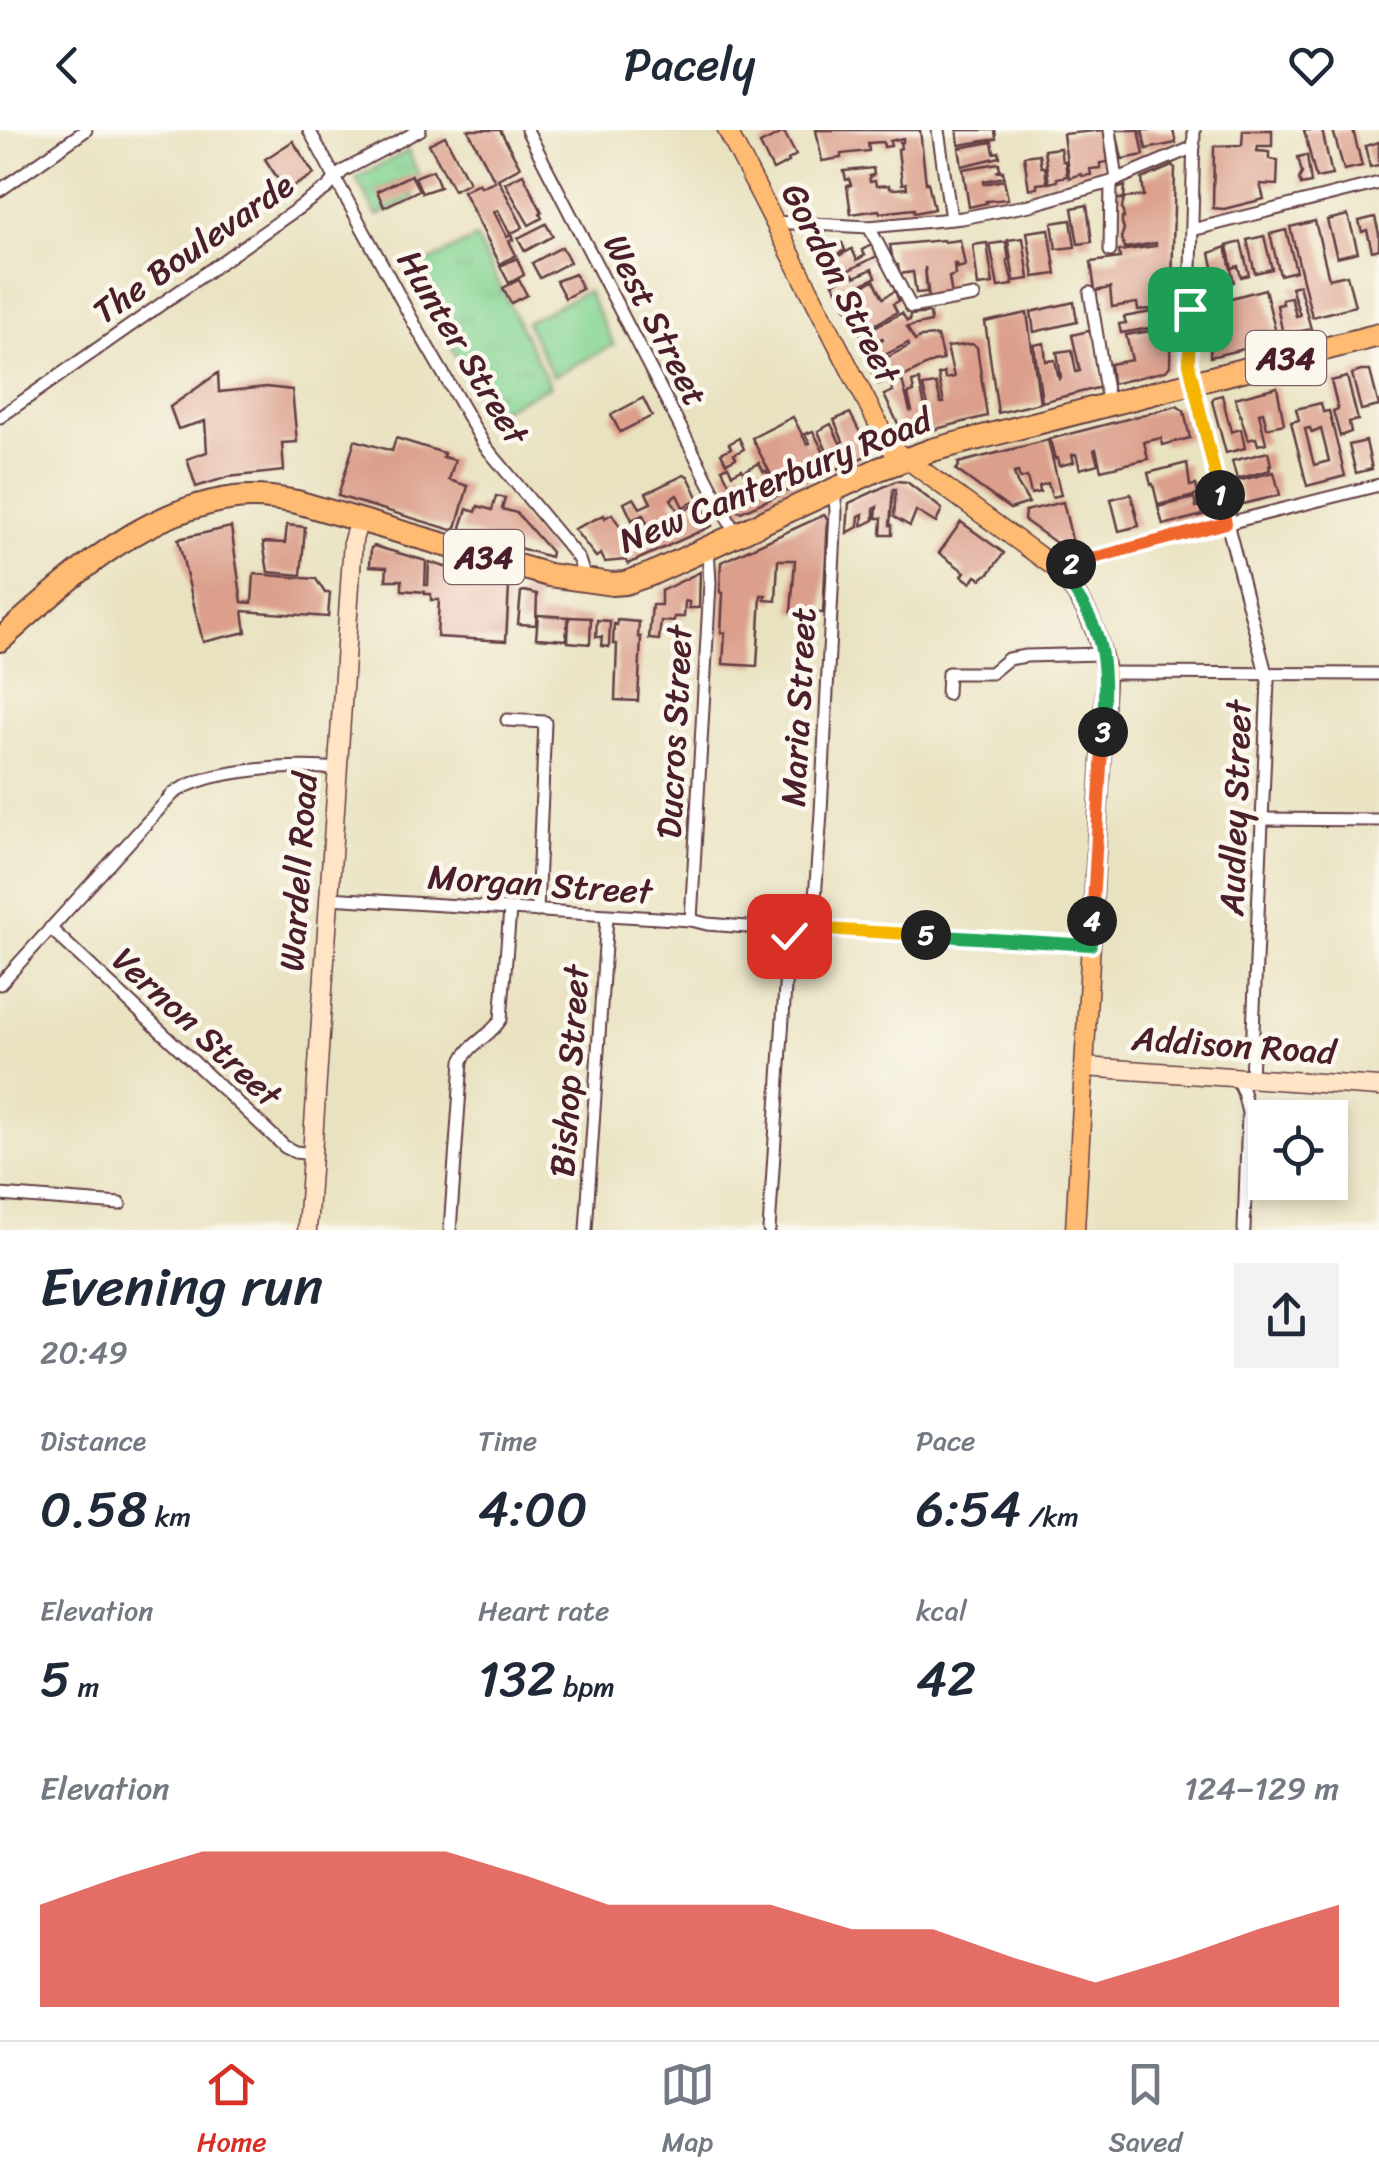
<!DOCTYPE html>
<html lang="en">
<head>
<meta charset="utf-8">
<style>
  :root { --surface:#fff; --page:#f2f2f3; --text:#1f2937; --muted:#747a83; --line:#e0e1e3; --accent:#d93025 }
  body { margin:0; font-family:Sriracha,sans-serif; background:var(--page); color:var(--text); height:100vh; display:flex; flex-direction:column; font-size:38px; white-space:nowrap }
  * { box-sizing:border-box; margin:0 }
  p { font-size:32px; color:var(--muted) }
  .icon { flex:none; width:55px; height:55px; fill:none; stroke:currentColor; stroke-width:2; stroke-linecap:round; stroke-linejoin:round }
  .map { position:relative; height:1100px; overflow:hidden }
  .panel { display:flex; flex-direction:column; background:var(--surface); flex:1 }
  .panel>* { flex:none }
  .tools { position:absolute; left:1248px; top:970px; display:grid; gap:20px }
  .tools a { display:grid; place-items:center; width:100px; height:100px; border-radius:0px; background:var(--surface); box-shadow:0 5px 15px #0003; font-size:50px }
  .pin { position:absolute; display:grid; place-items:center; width:85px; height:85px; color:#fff; margin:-42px; border-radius:20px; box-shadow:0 5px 15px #0006 }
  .km { position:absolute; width:50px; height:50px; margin:-25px; border-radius:50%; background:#222; color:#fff; font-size:28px; line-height:50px; text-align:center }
  .round { display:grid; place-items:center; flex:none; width:105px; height:105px; border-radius:0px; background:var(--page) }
  .overview { display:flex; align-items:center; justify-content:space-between; height:170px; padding:0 40px }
  h1 { font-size:55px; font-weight:600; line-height:75px }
  .metrics { display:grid; grid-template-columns:repeat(3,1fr); gap:15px; height:170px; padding:10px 40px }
  .metrics div { display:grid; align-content:center }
  .metrics b { font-size:50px; font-weight:600 }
  .metrics small { font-size:28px; font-weight:400 }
  .metrics p { font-size:28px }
  .chart { height:280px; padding:20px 40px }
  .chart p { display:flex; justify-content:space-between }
  .chart svg { width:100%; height:180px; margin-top:10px; fill:var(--accent); opacity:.7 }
  header { display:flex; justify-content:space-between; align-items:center; height:130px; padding:0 40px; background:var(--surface); font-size:45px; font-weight:600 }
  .menu { display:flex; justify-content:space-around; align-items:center; height:140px; border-top:2px solid var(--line); background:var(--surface); font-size:28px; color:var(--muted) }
  .menu a { display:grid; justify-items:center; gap:5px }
  .menu .current { color:var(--accent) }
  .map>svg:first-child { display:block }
  .grass { fill:url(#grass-tufts); stroke:#687a60; stroke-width:2.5 }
  .green { fill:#86d594; stroke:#687a60; stroke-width:2.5 }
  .building { fill:#db9f8c; fill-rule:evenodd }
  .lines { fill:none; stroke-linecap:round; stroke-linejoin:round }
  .street-casing { stroke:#623c42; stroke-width:15 }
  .secondary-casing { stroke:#623c42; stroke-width:21 }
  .primary-casing { stroke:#623c42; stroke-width:21 }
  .highway-casing { stroke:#623c42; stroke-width:26 }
  .street { stroke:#fff; stroke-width:11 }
  .secondary { stroke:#ffe4c6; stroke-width:18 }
  .primary { stroke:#febb71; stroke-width:18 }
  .highway { stroke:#febb71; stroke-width:22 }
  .split-1-casing { stroke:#fff; stroke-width:20 }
  .split-2-casing { stroke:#fff; stroke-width:20 }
  .split-3-casing { stroke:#fff; stroke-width:20 }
  .split-4-casing { stroke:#fff; stroke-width:20 }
  .split-5-casing { stroke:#fff; stroke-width:20 }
  .split-6-casing { stroke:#fff; stroke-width:20 }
  .split-1 { stroke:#f5b400; stroke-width:12 }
  .split-2 { stroke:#f0652b; stroke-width:12 }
  .split-3 { stroke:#22a559; stroke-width:12 }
  .split-4 { stroke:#f0652b; stroke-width:12 }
  .split-5 { stroke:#22a559; stroke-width:12 }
  .split-6 { stroke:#f5b400; stroke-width:12 }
  .labels { text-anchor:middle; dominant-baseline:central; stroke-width:9; stroke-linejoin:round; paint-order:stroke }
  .shield { fill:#fbf7ec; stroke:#7f6065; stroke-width:2.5 }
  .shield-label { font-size:32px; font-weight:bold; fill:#4a1f2b }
  .street-label { font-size:35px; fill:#4a1f2b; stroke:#fbf7ec }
</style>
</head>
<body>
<header><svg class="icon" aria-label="back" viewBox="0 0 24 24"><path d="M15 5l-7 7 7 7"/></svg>Pacely<svg class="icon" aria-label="heart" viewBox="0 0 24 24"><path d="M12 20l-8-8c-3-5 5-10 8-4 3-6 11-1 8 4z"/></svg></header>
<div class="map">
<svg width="1379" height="1100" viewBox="0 0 1379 1100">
  <defs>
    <pattern id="grass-tufts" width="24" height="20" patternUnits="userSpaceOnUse" patternTransform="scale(2.5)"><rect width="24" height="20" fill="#86d594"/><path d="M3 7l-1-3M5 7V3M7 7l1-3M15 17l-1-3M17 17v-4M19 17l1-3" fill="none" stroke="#75b680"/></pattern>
  </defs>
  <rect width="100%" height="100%" fill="#fbf7ec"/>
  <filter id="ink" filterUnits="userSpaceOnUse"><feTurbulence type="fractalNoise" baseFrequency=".01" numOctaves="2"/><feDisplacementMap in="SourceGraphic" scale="20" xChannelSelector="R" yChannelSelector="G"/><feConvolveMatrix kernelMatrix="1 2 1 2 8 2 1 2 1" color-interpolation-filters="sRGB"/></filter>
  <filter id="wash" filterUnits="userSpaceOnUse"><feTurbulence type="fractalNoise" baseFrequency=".0048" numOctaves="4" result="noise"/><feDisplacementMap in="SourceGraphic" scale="40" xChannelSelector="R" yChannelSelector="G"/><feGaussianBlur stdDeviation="2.25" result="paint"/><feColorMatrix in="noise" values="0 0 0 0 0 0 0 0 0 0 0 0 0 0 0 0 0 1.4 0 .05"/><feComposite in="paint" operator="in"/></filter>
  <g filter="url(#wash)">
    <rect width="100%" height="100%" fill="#e9e2c1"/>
    <g class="grass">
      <polygon points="408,21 419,45 413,48 411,45 378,61 412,63 414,68 377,86 356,48"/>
      <polygon points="476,108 550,256 489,285 409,142"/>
    </g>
    <polygon class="green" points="587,161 614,215 553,246 526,192"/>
    <g id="blocks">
      <g class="building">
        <polygon points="468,0 500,0 520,37 498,49 523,97 510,104 498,80 494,82 507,107 511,105 513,110 509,111 516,125 500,134 463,61 479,53 481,57 495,51"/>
        <polygon points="816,0 920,0 926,53 928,52 934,79 914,83 914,79 880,83 879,80 851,84 847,56 851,55 849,49 846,50 844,41 873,38 874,45 869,46 870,52 875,51 876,56 889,55 889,58 895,59 907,58 906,53 902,54 898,19 901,18 900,12 903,12 903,8 890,11 891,16 884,17 883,12 868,13 869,21 841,24 841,28 822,31"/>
        <polygon points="957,0 995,0 996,9 959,15"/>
        <polygon points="1104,0 1108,32 1100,33 1100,38 1090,39 1091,45 1082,46 1081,44 1069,48 1063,4"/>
        <polygon points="1116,0 1139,0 1144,25 1122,29"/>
        <polygon points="1142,0 1173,0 1176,13 1146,19"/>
        <polygon points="1243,0 1272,0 1272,16 1258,16 1257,21 1269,22 1269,29 1278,30 1277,55 1260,54 1264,69 1224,79 1213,78 1214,16 1242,15"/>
        <polygon points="1304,0 1322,0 1332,45 1316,48"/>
        <polygon points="1333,0 1353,0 1362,36 1344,40"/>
        <polygon points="784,2 796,25 788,30 789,32 773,40 760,14"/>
        <polygon points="445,6 469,52 454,60 429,14"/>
        <polygon points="293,11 314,44 286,61 265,29"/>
        <polygon points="992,12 994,23 999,22 1000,27 962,36 959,18"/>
        <polygon points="1379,12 1379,35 1370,37 1365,16"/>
        <polygon points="1060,18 1062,31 1065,31 1067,46 1057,48 1057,51 1049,53 1044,20"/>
        <polygon points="1039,24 1041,37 1045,37 1047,53 1037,54 1037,58 1029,59 1024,26"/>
        <polygon points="1307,25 1311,53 1301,55 1299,49 1302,43 1298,27"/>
        <polygon points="999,33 1000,40 996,42 1003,41 1004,47 984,51 984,54 1004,50 1008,69 986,71 987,73 969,77 963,39"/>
        <polygon points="1172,36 1175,38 1170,236 1166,241 1112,254 1110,234 1132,230 1126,205 1151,201 1150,198 1121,203 1119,194 1126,193 1124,187 1151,182 1151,179 1138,180 1137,173 1112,177 1110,158 1095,161 1091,132 1120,128 1119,121 1156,116 1156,113 1125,118 1121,108 1124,99 1122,93 1122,88 1124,88 1122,78 1124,68 1116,70 1116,59 1125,56 1124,68 1144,66 1142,49"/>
        <polygon points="433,40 440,57 422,63 415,47"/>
        <polygon points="523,44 542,82 540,84 542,88 529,95 505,53"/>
        <polygon points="411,45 419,60 384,77 377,61"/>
        <polygon points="1087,75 1092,112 1078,114 1072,78"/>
        <polygon points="1348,85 1358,122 1337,127 1327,90"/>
        <polygon points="1375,87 1379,104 1379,119 1372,121 1367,100 1362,102 1359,91"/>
        <polygon points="1071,90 1075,117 1056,119 1052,93"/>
        <polygon points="1315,91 1329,149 1347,145 1355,176 1312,187 1290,97"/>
        <polygon points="546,94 553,106 525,121 518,108"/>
        <polygon points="1049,99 1056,144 1034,147 1027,102"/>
        <polygon points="1286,100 1296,141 1280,145 1270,104"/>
        <polygon points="1264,106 1272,139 1255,143 1247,110"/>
        <polygon points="819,108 820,111 827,108 832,118 842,113 845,120 822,132 812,112"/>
        <polygon points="1023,108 1029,149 1014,151 1008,110"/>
        <polygon points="943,110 944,112 960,110 965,136 957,138 956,134 954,134 955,145 949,147 952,166 929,169 925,137 927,162 916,163 913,142 899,144 898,135 895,135 893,131 890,115"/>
        <polygon points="1006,112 1009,130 1007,130 1013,155 998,157 990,114"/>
        <polygon points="1241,112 1249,145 1241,147 1238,136 1232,138 1227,116"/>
        <polygon points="987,113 993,154 978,156 973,115"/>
        <polygon points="872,115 877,126 831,149 823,134 852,119 857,130 865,125 862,120"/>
        <polygon points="562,117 570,132 540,148 532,133"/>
        <polygon points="1226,117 1234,152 1217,155 1210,123"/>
        <polygon points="517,128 524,145 509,153 500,136"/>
        <polygon points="872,139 876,147 840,165 833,153 853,144 855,147"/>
        <polygon points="575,144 582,159 565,168 556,151"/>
        <polygon points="519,150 527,165 511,173 503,158"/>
        <polygon points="874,150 883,168 895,161 899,171 893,174 897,182 860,203 841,167"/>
        <polygon points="1299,155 1311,199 1283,205 1277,175 1283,174 1282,169 1291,167 1296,186 1300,185 1291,157"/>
        <polygon points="1265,159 1278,211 1210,227 1212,173"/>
        <polygon points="1074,172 1077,192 1034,202 1031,182"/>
        <polygon points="902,183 907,191 910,190 910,185 930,183 931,192 907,197 915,211 921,207 937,206 943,230 933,232 889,254 887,250 878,254 869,237 909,216 908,213 875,230 868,218 883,210 882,208 867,216 861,204"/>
        <polygon points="1027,183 1040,273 998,283 985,192"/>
        <polygon points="1088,201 1092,204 1101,257 1042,272 1034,215 1044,213 1046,231 1055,230 1059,249 1061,247 1057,222 1072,220 1076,242 1080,241 1072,205"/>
        <polygon points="972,214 977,217 987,286 909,306 903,304 884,265 893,261 891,255 902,250 910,281 912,281 908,264 914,262 912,252 919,250 925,277 928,276 923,256 936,254 941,273 944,273 938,245 944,243 945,249 954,247 947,217"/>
        <polygon points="1361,241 1370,241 1379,276 1361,280 1352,244"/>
        <polygon points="218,243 219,262 266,257 292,260 297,312 282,313 284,341 228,347 196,357 187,329 207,322 205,291 178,299 170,277"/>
        <polygon points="1347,247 1358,290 1349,292 1351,302 1340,306 1333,281 1338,279 1331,251"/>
        <polygon points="1277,257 1284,294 1267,298 1263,282 1259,283 1266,313 1258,315 1256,308 1248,310 1235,268"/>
        <polygon points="1222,265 1231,302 1241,299 1245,318 1226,323 1212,271 1214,267"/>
        <polygon points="643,268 652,286 620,302 611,285"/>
        <path d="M1321,273L1323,282L1329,281L1345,346L1307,356L1291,292L1299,290L1296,279ZM1310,298L1312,303L1321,299L1329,331L1314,335L1305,299Z"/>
        <polygon points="1177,276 1184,281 1190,308 1163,315 1161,308 1144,312 1148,329 1101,340 1096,319 1094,320 1098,334 1080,339 1076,324 1072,325 1074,332 1059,336 1057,328 1055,329 1050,309"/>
        <polygon points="850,283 869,320 868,325 835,340 818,301 831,294 840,313 843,311 834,290"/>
        <polygon points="793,287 807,314 810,313 805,304 813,301 833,341 781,364 752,308"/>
        <polygon points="396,308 444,323 443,327 455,330 449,350 468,356 456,398 452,400 338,366 355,310 392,321"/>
        <polygon points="739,308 744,319 734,324 736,328 726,333 721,323 731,318 729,314"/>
        <polygon points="1048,310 1061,365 1052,367 1048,353 1039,356 1040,362 1031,364 1027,347 1020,349 1018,342 1014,343 1017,353 1029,373 1010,379 956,340 959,336 958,333"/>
        <polygon points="1366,311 1372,339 1356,343 1349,315"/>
        <polygon points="1268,322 1271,335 1269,335 1270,340 1237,349 1232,331"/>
        <polygon points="759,333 764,342 766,341 779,365 741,382 738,381 729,363 733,361 722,339 728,336 732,344 742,339 747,348 749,347 746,340"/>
        <polygon points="1187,333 1190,356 1196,355 1198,365 1158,375 1153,354 1151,355 1148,343"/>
        <polygon points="1274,342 1280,365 1243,374 1237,351"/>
        <polygon points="684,345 688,346 699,369 683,377 677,365 671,369 679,383 700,372 712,396 628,434 626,430 605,432 601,424 596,427 574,399 604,385 605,388 612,384 626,406 634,402 637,409 641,407 637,400 648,395 643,385 632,390 624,373 634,368 640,378 651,373 646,363"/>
        <polygon points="896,351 907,352 942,379 936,393 916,381 910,396 894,387 896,359 893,359 890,395 892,395 892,405 881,405 882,388 876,388 877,377 874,379 874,390 862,396 863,384 859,386 858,397 847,403 849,373"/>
        <polygon points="1131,364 1139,396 1119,401 1111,369"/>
        <polygon points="496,366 505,368 502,379 517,383 551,422 550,427 462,401 461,397 467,379 476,382 478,376 492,380"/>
        <polygon points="1194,368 1196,377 1201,376 1203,385 1163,395 1158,377"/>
        <polygon points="1063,372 1074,418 1066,420 1024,390 1025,381"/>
        <polygon points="824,385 828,389 823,483 791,482 795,430 778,430 776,471 765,470 766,465 761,465 757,536 723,534 725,503 721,503 723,463 720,462 721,432"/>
        <polygon points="961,392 1004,423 990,442 981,449 976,446 971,453 962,446 965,442 939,423"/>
        <polygon points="287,395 305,397 301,445 268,442 263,412 285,413"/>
        <polygon points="231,397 242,472 252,473 254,444 316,449 325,463 330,463 328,487 243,481 246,502 203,512 178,409"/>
        <polygon points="374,416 426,431 425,455 428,455 429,432 509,457 506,511 437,507 439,470 431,470 431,464 425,464 425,462 402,460 402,450 386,450 387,437 370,436 371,418"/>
        <polygon points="700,442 699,478 689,478 689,472 685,471 684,487 674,487 674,492 661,491 659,510 649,509 652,475 661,475 661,461"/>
        <polygon points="524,461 537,464 536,495 518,494 521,462"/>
        <polygon points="538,485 568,487 566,510 536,508"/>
        <polygon points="569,487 591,488 590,514 568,512"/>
        <polygon points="597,490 610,491 609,517 601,516 602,507 596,507"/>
        <polygon points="617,490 639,492 638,507 641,507 638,571 615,570 617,514 613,514 614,494 617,495"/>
      </g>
    </g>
  </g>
  <g filter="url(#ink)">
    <use href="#blocks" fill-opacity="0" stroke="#623c42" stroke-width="2.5"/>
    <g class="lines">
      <g class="street-casing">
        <g id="street">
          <polyline points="309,0 415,195 485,316 574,423 579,430 586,451"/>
          <polyline points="527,0 736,405"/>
          <polyline points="938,0 951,89"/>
          <polyline points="1110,0 1117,50"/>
          <polyline points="1194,0 1189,234 1227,393 1268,551 1251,948"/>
          <polyline points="0,60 86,0"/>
          <polyline points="774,92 869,97 962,88 1030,75 1111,52 1194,17"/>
          <polyline points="869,97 911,177 974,166"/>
          <polyline points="1192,100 1379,53"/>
          <polyline points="1110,121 1111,52"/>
          <polyline points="1090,163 1108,273"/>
          <polyline points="0,287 327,58 343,41 420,0"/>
          <polyline points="1057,439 1081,430 1379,355"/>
          <polyline points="1106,543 1379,544"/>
          <polyline points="947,564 948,543 991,543 1008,529 1026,526 1102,524"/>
          <polyline points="507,590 545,592 537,781"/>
          <polyline points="1262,689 1379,690"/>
          <polyline points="329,768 691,790 707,794 747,797"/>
          <polyline points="691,790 710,454 708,417"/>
          <polyline points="50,798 285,1017 295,1022 312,1024"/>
          <polyline points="813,798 821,682 836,381 834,359"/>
          <path d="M0,854L173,664C207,638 296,635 338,639"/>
          <polyline points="1236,947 1243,962 1248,983 1244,1100"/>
          <polyline points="0,1065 120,1074"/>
          <path d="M450,1100L462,931C470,913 491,906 501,889L510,780"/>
          <polyline points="586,1100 607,786"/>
          <polyline points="769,1100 789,797 1091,815"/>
        </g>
      </g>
      <g class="secondary-casing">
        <g id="secondary">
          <polyline points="1084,937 1379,957"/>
          <polyline points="307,1100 353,410 359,390"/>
        </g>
      </g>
      <g class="primary-casing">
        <path id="primary" d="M727,0L890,317L1057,439C1086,474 1098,498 1106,543L1075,1100"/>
      </g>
      <g class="highway-casing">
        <path id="highway" d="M0,510C69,449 140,380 235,368C256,365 277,368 297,372L549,445L612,454L625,453L651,444L879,339L932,320L1379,205"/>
      </g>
      <use href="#street" class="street"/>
      <use href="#secondary" class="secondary"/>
      <use href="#primary" class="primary"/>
      <use href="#highway" class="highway"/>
    </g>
  </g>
  <g class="lines" filter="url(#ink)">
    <g class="split-1-casing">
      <polyline id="split-1" points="1190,179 1189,234 1220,365"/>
    </g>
    <g class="split-2-casing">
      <polyline id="split-2" points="1071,434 1226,393 1220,365"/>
    </g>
    <g class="split-3-casing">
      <path id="split-3" d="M1071,434L1058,440C1107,500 1106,527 1103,602"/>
    </g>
    <g class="split-4-casing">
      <polyline id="split-4" points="1092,791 1103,602"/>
    </g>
    <g class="split-5-casing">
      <polyline id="split-5" points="926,805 1091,815 1092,791"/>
    </g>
    <g class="split-6-casing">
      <polyline id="split-6" points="789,806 789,797 926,805"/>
    </g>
    <use href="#split-1" class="split-1"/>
    <use href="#split-2" class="split-2"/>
    <use href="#split-3" class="split-3"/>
    <use href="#split-4" class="split-4"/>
    <use href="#split-5" class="split-5"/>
    <use href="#split-6" class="split-6"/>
  </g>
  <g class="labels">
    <g class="shield">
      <rect x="1246" y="201" width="80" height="54" rx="8"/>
      <rect x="444" y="400" width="80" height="54" rx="8"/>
    </g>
    <g class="shield-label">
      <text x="1286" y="228">A34</text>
      <text x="484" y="427">A34</text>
    </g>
    <g class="street-label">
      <text transform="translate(193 118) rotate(-35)">The Boulevarde</text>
      <text transform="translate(841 153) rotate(63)">Gordon Street</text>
      <text transform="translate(656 190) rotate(63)">West Street</text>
      <text transform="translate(463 217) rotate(59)">Hunter Street</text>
      <text transform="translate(775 350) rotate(-22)">New Canterbury Road</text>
      <text transform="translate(798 577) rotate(-87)">Maria Street</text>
      <text transform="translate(674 602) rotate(-87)">Ducros Street</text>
      <text transform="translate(1235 678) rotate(-88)">Audley Street</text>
      <text transform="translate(298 742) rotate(-86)">Wardell Road</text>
      <text transform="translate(540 754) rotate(4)">Morgan Street</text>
      <text transform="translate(197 897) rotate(43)">Vernon Street</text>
      <text transform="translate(1234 915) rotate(4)">Addison Road</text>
      <text transform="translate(569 941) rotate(-86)">Bishop Street</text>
    </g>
  </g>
</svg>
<div class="tools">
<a><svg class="icon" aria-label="locate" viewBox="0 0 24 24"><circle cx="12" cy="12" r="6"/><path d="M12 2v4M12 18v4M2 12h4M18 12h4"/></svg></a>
</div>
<div class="pin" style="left:1190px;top:179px;background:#1e9e55"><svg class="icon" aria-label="arrive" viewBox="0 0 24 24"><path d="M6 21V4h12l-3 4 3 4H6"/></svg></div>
<div class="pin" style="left:789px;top:806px;background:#d93025"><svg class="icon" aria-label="check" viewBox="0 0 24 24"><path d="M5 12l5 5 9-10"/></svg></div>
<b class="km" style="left:1220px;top:365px">1</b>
<b class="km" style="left:1071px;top:434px">2</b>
<b class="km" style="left:1103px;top:602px">3</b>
<b class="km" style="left:1092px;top:791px">4</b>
<b class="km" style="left:926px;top:805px">5</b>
</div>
<section class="panel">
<div class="overview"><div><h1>Evening run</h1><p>20:49</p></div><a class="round"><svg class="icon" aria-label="share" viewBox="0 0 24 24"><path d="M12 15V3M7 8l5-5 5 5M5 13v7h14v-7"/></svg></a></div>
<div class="metrics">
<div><p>Distance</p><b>0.58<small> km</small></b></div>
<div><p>Time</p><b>4:00</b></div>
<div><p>Pace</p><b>6:54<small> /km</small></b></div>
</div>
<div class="metrics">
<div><p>Elevation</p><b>5<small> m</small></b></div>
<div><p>Heart rate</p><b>132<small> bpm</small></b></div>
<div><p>kcal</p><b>42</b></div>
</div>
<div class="chart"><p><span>Elevation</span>124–129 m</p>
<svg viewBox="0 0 160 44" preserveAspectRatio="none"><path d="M0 44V19L10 12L20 6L30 6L40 6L50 6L60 12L70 19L80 19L90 19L100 25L110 25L120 32L130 38L140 32L150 25L160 19V44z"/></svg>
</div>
</section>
<nav class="menu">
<a class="current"><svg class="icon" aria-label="home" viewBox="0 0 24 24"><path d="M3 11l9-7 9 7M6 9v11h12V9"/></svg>Home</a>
<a><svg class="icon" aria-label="map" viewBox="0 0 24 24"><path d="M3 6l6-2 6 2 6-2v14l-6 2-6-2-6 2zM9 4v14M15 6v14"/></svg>Map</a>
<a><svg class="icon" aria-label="saved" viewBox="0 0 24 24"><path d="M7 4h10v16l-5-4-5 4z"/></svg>Saved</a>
</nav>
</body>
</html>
